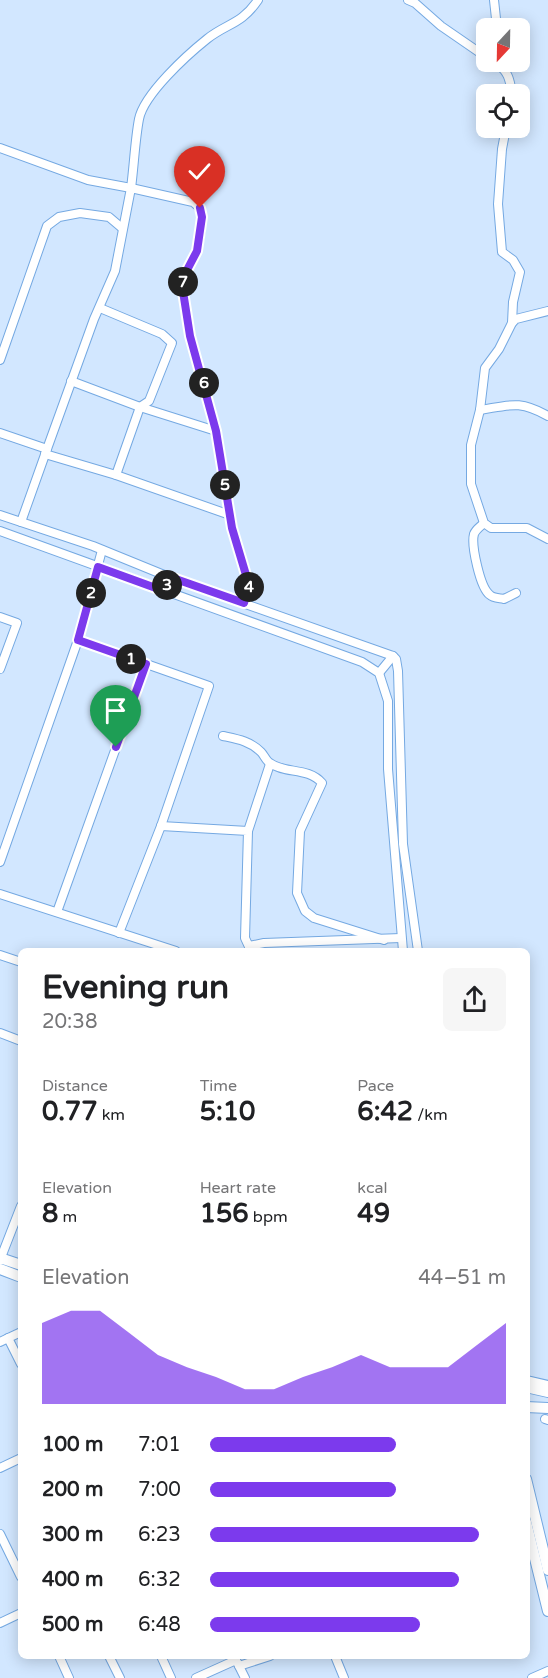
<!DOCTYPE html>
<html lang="en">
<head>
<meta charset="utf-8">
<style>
  :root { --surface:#fff; --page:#f6f6f6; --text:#202124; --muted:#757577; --accent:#7c3aed }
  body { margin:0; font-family:"Varela Round",sans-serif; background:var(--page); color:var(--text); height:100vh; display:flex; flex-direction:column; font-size:22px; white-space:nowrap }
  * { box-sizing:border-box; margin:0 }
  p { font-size:20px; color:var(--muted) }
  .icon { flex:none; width:33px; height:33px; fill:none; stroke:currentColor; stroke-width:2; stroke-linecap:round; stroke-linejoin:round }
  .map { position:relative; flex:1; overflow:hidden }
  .details { position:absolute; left:18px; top:948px; width:512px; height:711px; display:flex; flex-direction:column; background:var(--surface); border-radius:9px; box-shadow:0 3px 15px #0003 }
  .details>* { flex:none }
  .needle { width:39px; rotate:202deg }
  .controls { position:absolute; left:476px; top:18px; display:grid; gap:12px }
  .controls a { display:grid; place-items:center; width:54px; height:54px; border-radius:9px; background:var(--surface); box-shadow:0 3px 15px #0003; font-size:30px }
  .pin { position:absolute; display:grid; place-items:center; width:51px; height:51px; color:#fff; margin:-62px -26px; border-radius:50% 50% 50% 0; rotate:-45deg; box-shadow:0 0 6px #0007 }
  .pin .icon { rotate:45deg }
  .km { position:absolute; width:30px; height:30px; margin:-15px; border-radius:50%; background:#222; color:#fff; font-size:16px; line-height:30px; text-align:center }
  .round { display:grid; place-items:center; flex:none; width:63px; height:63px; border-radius:9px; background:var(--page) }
  .summary { display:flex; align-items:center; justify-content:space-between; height:102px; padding:0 24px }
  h1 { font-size:33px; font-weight:800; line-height:45px }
  .metrics { display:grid; grid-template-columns:repeat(3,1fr); gap:9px; height:102px; padding:6px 24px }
  .metrics div { display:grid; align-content:center }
  .metrics b { font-size:26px; font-weight:800 }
  .metrics small { font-size:16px; font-weight:400 }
  .metrics p { font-size:16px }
  .chart { height:168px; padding:12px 24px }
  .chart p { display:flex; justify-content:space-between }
  .chart svg { width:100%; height:108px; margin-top:6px; fill:var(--accent); opacity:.7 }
  ul { padding:0 24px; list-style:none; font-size:20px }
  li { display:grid; grid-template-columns:96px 72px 1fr; align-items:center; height:45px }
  li i { height:15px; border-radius:8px; background:var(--accent) }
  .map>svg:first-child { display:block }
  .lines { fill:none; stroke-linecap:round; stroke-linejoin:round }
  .minor-casing { stroke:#75a9e2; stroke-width:10 }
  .major-casing { stroke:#75a9e2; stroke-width:12 }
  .minor { stroke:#fff; stroke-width:8 }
  .major { stroke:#fff; stroke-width:10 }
  .route-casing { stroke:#fff; stroke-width:12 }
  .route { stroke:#7c3aed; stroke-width:8 }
</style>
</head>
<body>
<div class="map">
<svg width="548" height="1678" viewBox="0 0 548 1678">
  <rect width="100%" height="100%" fill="#d2e7ff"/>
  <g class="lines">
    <g class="minor-casing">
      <g id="minor">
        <polyline points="408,0 415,3 441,26 486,57"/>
        <polyline points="494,0 497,28"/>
        <path d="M494,62C508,70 510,79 512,94"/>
        <polyline points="506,128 502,149 498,204 502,252 513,260 520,272 513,302 512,323 499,349 485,368 480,410 471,445 471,484 484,523 491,528 527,528 548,539"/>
        <path d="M0,148L88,180L131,188C134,166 135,140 139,119C144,94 187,55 207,39C227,23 241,25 258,0"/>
        <polyline points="100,308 162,334 172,343 149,401 140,407 116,475"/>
        <polyline points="512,323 516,319 548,311"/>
        <polyline points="0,360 47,226 59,217 80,213 109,217 122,228"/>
        <polyline points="71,381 140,407 216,431"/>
        <path d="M480,410C511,405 519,400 548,416"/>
        <polyline points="0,433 47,449 21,522"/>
        <polyline points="47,449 94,319 115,271 131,188 193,202 200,208 202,217 200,235 197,251 186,272 182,285 190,336 216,431 232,528 249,585 244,603"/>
        <polyline points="45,454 116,475 230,515"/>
        <polyline points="0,515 93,546 169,577 393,656 396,659 398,671 403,844 418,951"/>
        <path d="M484,523C480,527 476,529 474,534C471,545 480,588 490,595C493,598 499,598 504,599L516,593"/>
        <polyline points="0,531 362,662 379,673 388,701 388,769 403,951"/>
        <polyline points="0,617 17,623 0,669"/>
        <polyline points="78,640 209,686 161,826 119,933"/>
        <polyline points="379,673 393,656"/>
        <path d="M223,736C237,739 250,741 261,752C264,755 266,761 270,763C285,774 308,767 322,783L300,831L297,893L305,911L314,918L384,940"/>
        <polyline points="161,826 248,831 245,938 251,951"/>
        <polyline points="248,831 270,764"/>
        <polyline points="0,862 78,640 102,550"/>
        <polyline points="0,894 176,951"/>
        <polyline points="57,912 146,664"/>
        <polyline points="249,946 264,943 401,938"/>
        <polyline points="0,955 21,962"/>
        <polyline points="0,1033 21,1041"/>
        <polyline points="0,1260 21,1206"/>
        <polyline points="8,1338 21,1364"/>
        <polyline points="0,1342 21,1332"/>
        <polyline points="526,1380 548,1385"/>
        <polyline points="545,1419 548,1420"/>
        <polyline points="0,1468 21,1458"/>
        <polyline points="0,1534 21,1577"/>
        <polyline points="0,1623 21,1613"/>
        <polyline points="59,1656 69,1678"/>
        <polyline points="109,1656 120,1678"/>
        <polyline points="161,1656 171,1678"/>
        <polyline points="335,1656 344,1678"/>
        <polyline points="237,1662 245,1678"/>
        <polyline points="239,1666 270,1656"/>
        <polyline points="196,1678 236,1660"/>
        <polyline points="532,1678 548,1671"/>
      </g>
    </g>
    <g class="major-casing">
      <g id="major">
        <polyline points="0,1258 21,1265"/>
        <polyline points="0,1269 21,1277"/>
        <polyline points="526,1387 548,1392"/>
        <polyline points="526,1407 548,1408"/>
        <polyline points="526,1479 548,1570"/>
        <polyline points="526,1522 548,1611"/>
      </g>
    </g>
    <use href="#minor" class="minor"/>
    <use href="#major" class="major"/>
  </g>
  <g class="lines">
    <g class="route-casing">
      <polyline id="route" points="116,747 146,664 78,640 98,567 164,591 170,577 244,603 249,585 232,528 216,431 190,336 182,285 186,272 197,251 202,217 200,208"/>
    </g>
    <use href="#route" class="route"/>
  </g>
</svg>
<div class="controls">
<a><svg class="needle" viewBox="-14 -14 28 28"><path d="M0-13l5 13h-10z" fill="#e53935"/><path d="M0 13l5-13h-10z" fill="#757577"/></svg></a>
<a><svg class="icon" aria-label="locate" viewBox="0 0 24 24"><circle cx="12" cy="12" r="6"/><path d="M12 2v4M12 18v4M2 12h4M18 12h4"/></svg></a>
</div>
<div class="pin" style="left:116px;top:747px;background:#1e9e55"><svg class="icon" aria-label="arrive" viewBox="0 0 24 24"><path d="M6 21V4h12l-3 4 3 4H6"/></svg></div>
<div class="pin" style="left:200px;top:208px;background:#d93025"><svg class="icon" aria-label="check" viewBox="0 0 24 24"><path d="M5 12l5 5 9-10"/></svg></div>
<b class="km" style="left:131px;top:659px">1</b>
<b class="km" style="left:91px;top:593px">2</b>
<b class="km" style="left:167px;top:585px">3</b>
<b class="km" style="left:249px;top:587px">4</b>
<b class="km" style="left:225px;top:485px">5</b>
<b class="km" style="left:204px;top:383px">6</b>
<b class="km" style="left:183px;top:282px">7</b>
<section class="details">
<div class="summary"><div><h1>Evening run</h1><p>20:38</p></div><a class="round"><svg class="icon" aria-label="share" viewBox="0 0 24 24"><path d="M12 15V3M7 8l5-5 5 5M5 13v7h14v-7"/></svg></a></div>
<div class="metrics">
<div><p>Distance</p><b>0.77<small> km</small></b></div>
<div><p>Time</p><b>5:10</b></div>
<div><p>Pace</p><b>6:42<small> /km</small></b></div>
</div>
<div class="metrics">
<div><p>Elevation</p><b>8<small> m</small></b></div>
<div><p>Heart rate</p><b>156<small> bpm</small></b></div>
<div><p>kcal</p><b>49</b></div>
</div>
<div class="chart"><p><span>Elevation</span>44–51 m</p>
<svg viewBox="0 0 160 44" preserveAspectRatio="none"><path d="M0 44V11L10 6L20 6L30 15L40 24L50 29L60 33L70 38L80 38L90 33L100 29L110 24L120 29L130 29L140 29L150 20L160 11V44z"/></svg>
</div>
<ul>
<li><b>100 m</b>7:01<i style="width:63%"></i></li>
<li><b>200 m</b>7:00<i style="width:63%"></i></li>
<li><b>300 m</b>6:23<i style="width:91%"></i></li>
<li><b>400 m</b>6:32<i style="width:84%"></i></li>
<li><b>500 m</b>6:48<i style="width:71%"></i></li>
</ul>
</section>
</div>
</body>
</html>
